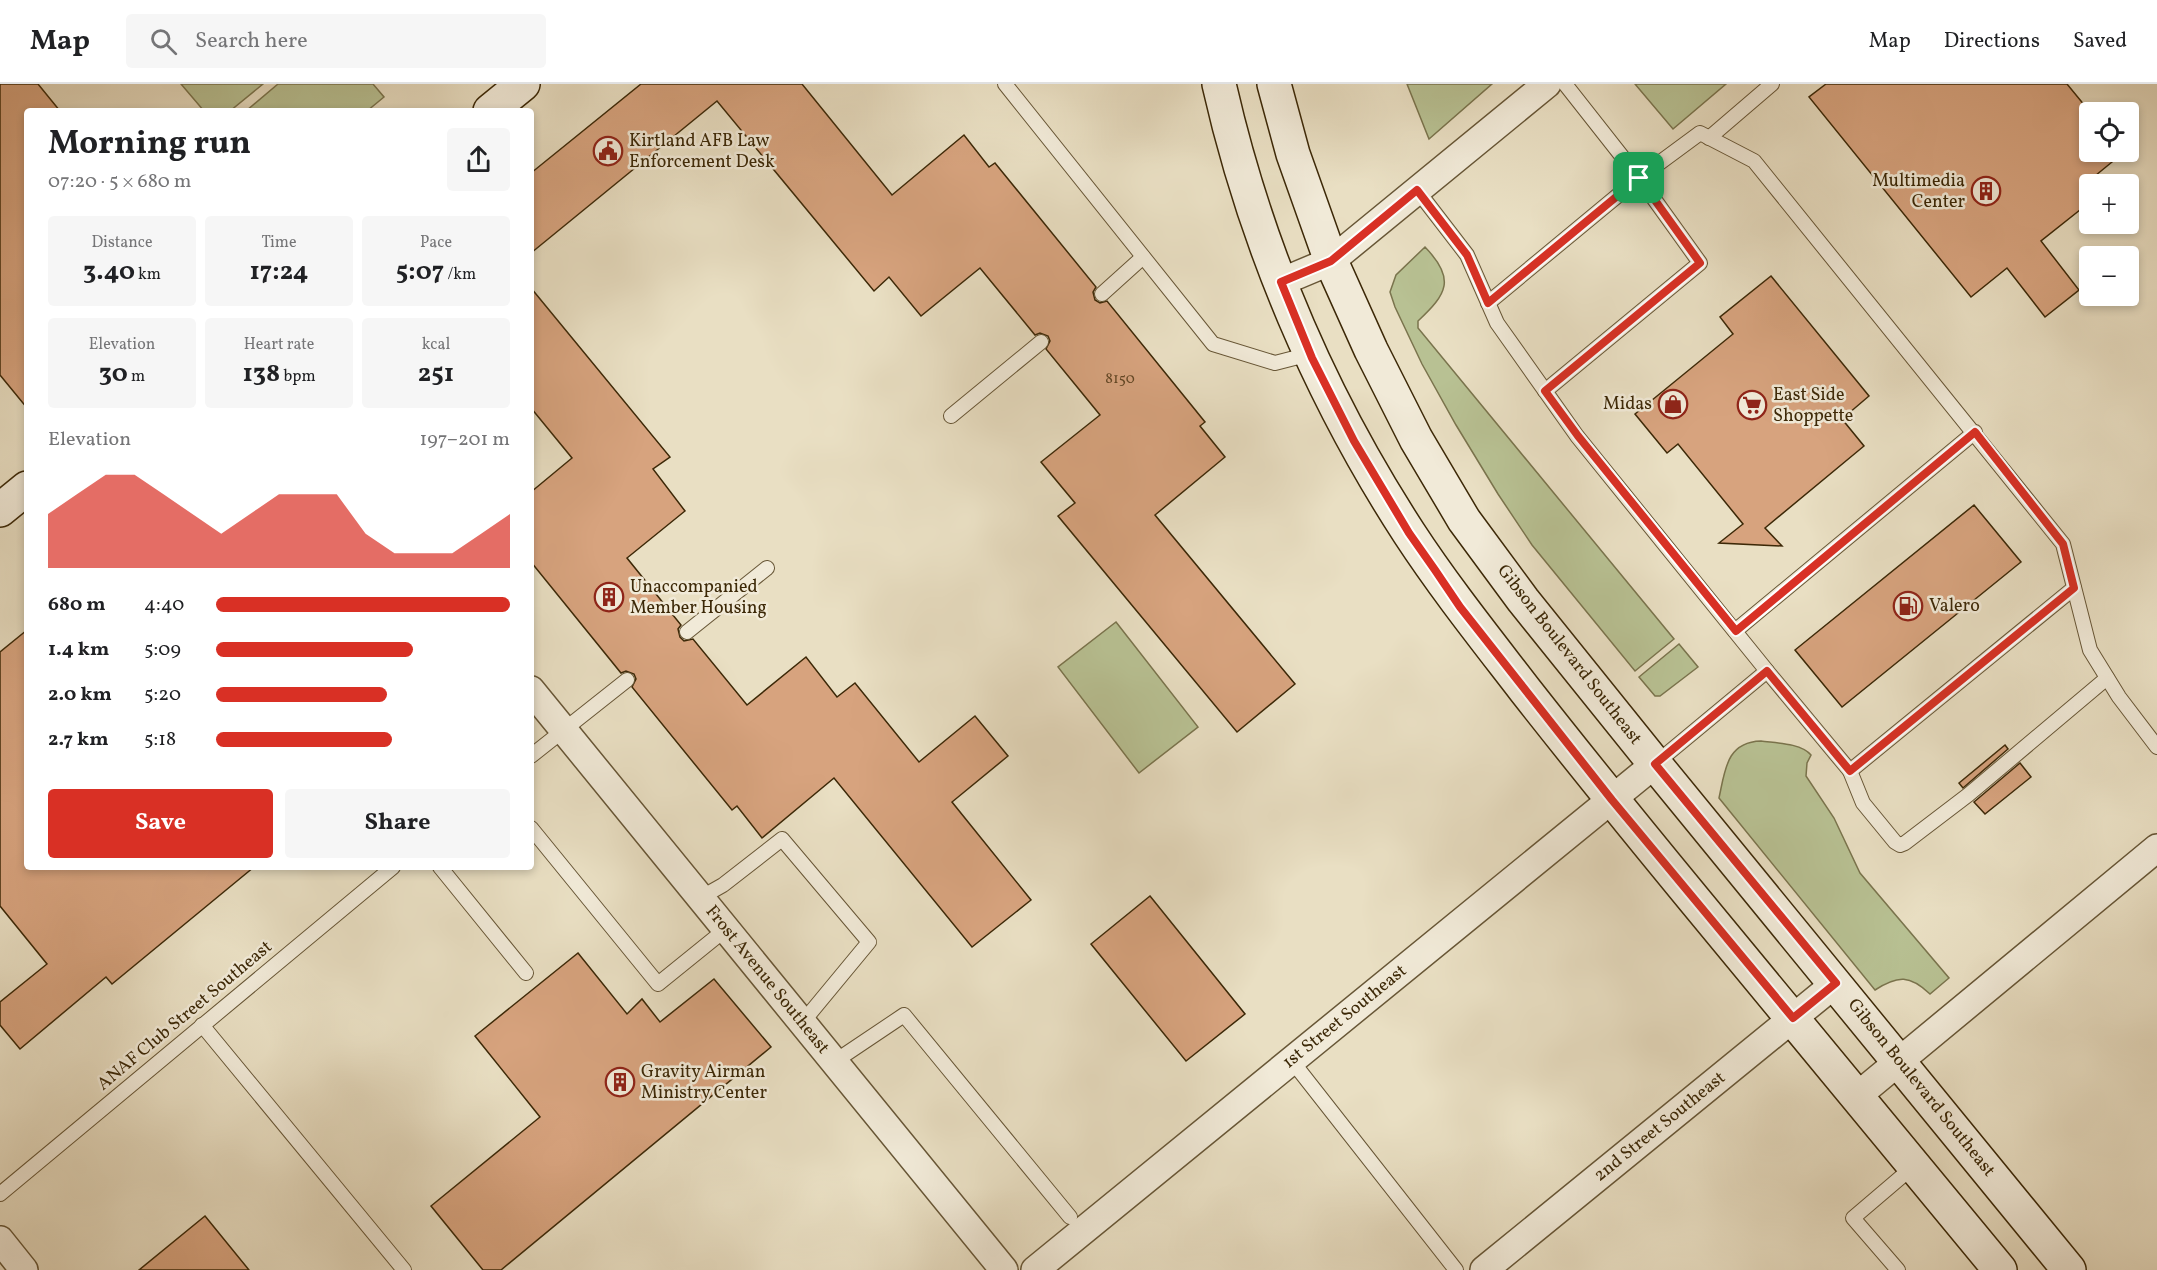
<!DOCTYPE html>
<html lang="en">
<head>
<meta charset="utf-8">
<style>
  :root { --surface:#fff; --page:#f6f6f6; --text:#202124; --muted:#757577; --line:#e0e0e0; --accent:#d93025 }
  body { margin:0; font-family:Vollkorn,serif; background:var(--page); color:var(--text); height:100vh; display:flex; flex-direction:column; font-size:22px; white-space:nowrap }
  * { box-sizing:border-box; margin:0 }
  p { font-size:20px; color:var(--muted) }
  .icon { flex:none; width:33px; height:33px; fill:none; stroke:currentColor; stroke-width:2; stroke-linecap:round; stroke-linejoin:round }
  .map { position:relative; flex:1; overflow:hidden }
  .sheet { position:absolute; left:24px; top:24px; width:510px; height:762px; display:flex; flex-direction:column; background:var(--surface); border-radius:6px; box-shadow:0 3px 9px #0003 }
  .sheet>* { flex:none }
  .tools { position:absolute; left:2079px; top:18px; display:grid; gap:12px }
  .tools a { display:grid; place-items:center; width:60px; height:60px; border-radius:6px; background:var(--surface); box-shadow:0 3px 9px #0003; font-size:30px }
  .pin { position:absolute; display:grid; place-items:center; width:51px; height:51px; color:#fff; margin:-26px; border-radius:12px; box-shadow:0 3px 9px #0006 }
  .round { display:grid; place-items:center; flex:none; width:63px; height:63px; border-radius:6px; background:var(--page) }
  .head { display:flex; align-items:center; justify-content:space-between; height:102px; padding:0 24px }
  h1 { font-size:33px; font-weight:700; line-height:45px }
  .figures { display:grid; grid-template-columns:repeat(3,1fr); gap:9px; height:102px; padding:6px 24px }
  .figures div { display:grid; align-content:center; border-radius:6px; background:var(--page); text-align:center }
  .figures b { font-size:26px; font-weight:700 }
  .figures small { font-size:16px; font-weight:400 }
  .figures p { font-size:16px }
  .chart { height:168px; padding:12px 24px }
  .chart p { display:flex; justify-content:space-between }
  .chart svg { width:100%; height:108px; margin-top:6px; fill:var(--accent); opacity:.7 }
  .button { display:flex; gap:12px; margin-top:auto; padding:12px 24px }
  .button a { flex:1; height:69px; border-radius:6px; background:var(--accent); color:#fff; font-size:24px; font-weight:700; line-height:69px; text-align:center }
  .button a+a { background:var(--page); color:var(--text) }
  ul { padding:0 24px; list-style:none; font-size:20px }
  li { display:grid; grid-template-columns:96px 72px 1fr; align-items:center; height:45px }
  li i { height:15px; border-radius:8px; background:var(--accent) }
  header { display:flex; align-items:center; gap:36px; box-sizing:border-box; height:84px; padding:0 30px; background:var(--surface); border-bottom:2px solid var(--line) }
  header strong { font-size:28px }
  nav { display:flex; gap:33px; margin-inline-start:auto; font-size:21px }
  .search { width:420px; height:54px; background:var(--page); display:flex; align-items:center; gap:15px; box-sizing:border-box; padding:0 21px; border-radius:6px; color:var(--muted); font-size:22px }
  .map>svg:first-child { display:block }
  .green { fill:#b8c193; stroke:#7a744d; stroke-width:1.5 }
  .building { fill:#d7a37e; stroke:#3c2807; stroke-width:1.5 }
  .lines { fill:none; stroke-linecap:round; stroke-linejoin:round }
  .lane-casing { stroke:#675636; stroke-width:16 }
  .street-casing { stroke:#675636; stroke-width:30 }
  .secondary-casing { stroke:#3c2807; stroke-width:36 }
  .lane { stroke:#f1ead8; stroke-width:14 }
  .street { stroke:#f1ead8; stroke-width:27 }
  .secondary { stroke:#f1ead8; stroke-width:33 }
  .route-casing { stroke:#fff; stroke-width:12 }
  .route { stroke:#d93025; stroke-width:8 }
  .labels { text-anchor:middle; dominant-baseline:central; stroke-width:5; stroke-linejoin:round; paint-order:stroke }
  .number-label { font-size:15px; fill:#634725 }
  .poi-label { font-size:18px; fill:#3c2807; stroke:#f1ead8; text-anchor:start }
  .street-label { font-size:18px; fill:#3c2807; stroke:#f1ead8 }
</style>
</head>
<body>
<header>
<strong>Map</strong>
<div class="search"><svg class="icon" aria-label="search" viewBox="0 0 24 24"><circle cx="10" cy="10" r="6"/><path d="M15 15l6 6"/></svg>Search here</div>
<nav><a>Map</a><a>Directions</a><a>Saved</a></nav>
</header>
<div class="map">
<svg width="2157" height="1186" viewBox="0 0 2157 1186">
  <rect width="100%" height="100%" fill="#e9dfc3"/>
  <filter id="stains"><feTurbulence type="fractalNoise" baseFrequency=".00333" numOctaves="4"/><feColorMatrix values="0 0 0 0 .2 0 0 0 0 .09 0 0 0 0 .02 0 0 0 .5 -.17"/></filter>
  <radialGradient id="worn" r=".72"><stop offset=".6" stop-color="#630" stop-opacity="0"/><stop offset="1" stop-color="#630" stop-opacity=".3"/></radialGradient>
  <g class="green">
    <polygon points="181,0 263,0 230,27 204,27"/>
    <polygon points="278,0 373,0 384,13 367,27 246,27"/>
    <polygon points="1407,0 1492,0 1429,55"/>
    <polygon points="1635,0 1726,0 1673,45"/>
    <path d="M1425,163C1456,195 1447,210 1418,237V244L1674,555L1635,587L1532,461L1498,410L1456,341L1422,280L1395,223L1390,208L1396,191Z"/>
    <polygon points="1116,538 1198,643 1139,689 1058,583"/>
    <polygon points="1679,560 1698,583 1660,612 1655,612 1639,593"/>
    <path d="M1761,657C1775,659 1801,659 1811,671L1807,679L1806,692L1834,734L1860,789L1949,894L1930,910C1910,891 1898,891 1875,906L1719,714C1725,687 1726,658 1761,657Z"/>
  </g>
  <g class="building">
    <polygon points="0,0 38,0 60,27 27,27 27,324 0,291"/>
    <polygon points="641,0 802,0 892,111 964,51 989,83 995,79 1096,203 1093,208 1095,216 1100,219 1107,217 1205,338 1200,342 1225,373 1155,431 1295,600 1237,648 1058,432 1075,419 1041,378 1100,331 1046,265 1050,257 1048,252 1040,249 1035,251 980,184 921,232 889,193 874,207 717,17 531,169 531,89"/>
    <polygon points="1826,0 2067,0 2090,28 2090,68 2123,69 2090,96 2090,118 2041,157 2079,206 2045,233 2007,184 1971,213 1809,13"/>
    <polygon points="1771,192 1869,312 1842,335 1864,362 1765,444 1782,462 1719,459 1743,440 1678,360 1667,369 1635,330 1733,250 1720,233"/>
    <polygon points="531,204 670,373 653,385 685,427 627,474 681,541 678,545 680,553 684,557 693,555 747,621 806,573 837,613 855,599 919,678 975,632 1008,672 952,718 1031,816 972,863 834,694 762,754 737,722 732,726 632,603 636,595 634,590 626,587 621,589 531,478 531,408 572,374 531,324"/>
    <polygon points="1974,421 2021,478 1842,623 1795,566"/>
    <polygon points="27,546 27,783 254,783 112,900 106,893 20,965 0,941 0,918 47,880 0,822 0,568"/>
    <polygon points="2005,661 2008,665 1963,704 1959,699"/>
    <polygon points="2020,679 2031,693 1985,730 1974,718"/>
    <polygon points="1150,812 1245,930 1186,977 1091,860"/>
    <polygon points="578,869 627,930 642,915 660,938 714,895 771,963 501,1186 483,1186 431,1122 540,1033 475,952"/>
    <polygon points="205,1132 249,1186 139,1186"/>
  </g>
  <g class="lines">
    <g class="lane-casing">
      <g id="lane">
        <polyline points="1005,0 1213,260 1275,279 1310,270"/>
        <polyline points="1709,54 1772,0"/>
        <polyline points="1417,106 1467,171 1497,239 1577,352 1767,587 1655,680"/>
        <polyline points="1102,210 1143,173"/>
        <polyline points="1488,219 1639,94 1565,0"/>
        <polyline points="1545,307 1700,179 1639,94 1700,49 1754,77 2063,460 2090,566 2119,613 2157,663"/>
        <polyline points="951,332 1041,258"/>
        <polyline points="1735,547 1975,348"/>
        <polyline points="687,548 767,484"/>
        <polyline points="1767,587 1850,687 2074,504"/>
        <polyline points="531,672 627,596"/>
        <polyline points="1850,687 1863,719 1895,758 1900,761 1905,759 1968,711 2107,594"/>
        <polyline points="531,744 658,900 726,845"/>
        <polyline points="440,783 526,889"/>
        <polyline points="700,814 723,801 782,755 869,858 802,939"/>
        <polyline points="202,941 404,1186"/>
        <polyline points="1292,977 1456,1186"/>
        <polyline points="834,978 904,931 1070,1133"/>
        <polyline points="0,1110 393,783"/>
        <polyline points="1898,1186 1853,1134 1914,1082"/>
      </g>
    </g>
    <g class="street-casing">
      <g id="street">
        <polyline points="1281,198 1331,177 1547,0"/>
        <polyline points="531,606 1004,1186"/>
        <polyline points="1856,1013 2157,764"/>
        <polyline points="0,1156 24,1186"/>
        <polyline points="1035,1186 1655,680"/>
        <polyline points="1484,1186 1836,899"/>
      </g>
    </g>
    <g class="secondary-casing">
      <g id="secondary">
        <path d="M1219,0C1255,159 1320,312 1409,449C1445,504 1485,554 1525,606C1580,676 1636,745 1692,813C1795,937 1897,1062 2000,1186"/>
        <polyline points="1274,0 1293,70 1331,177 1371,266 1416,355 1464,436 1523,516 1655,680 2069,1186"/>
        <polyline points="490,27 523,0"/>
        <polyline points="0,426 27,404"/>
      </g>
    </g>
    <use href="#lane" class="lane"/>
    <use href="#street" class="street"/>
    <use href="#secondary" class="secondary"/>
  </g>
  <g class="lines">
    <g class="route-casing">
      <polygon id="route" points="1639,94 1700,179 1545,307 1578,352 1736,547 1975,348 2063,460 2074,504 1850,687 1767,587 1655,680 1836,899 1793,934 1612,716 1460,523 1435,486 1409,449 1354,357 1312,274 1281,198 1331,177 1417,106 1467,171 1488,219"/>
    </g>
    <use href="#route" class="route"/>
  </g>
  <defs>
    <g id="civic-ring" transform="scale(1.5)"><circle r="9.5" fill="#f1ead8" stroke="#8f2418" stroke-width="1.5"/><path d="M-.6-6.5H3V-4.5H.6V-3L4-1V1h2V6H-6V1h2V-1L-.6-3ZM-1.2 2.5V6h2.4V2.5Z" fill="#8f2418"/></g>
    <g id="building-ring" transform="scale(1.5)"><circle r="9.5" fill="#f1ead8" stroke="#8f2418" stroke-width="1.5"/><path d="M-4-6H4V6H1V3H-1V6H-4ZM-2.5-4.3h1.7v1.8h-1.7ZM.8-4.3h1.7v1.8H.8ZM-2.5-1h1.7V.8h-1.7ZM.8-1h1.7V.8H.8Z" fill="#8f2418"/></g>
    <g id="shop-ring" transform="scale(1.5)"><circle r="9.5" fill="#f1ead8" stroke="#8f2418" stroke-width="1.5"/><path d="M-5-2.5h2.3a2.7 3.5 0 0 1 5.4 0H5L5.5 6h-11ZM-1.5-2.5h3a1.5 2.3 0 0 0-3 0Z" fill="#8f2418"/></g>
    <g id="supermarket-ring" transform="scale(1.5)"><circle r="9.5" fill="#f1ead8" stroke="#8f2418" stroke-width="1.5"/><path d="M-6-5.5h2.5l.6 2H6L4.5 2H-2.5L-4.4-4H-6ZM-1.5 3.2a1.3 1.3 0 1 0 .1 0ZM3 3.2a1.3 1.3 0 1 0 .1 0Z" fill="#8f2418"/></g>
    <g id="fuel-ring" transform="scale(1.5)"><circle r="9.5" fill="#f1ead8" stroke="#8f2418" stroke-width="1.5"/><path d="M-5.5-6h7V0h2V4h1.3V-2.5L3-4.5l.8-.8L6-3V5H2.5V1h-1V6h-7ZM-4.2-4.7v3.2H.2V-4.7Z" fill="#8f2418"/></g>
  </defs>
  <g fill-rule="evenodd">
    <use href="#civic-ring" x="608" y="67"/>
    <use href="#building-ring" x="1986" y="107"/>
    <use href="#shop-ring" x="1673" y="320"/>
    <use href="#supermarket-ring" x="1752" y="321"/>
    <use href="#building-ring" x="609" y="513"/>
    <use href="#fuel-ring" x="1908" y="522"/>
    <use href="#building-ring" x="620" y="998"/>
  </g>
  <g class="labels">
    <g class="number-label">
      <text x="1120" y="295">8150</text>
    </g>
    <g class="poi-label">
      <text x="629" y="57">Kirtland AFB Law<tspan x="629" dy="21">Enforcement Desk</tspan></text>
      <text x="1965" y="97" text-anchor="end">Multimedia<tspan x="1965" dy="21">Center</tspan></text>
      <text x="1773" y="311">East Side<tspan x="1773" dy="21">Shoppette</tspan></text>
      <text x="1652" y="320" text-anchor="end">Midas</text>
      <text x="630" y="503">Unaccompanied<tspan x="630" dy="21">Member Housing</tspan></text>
      <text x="1929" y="522">Valero</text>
      <text x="641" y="988">Gravity Airman<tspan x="641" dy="21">Ministry Center</tspan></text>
    </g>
    <g class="street-label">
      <text transform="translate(1569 571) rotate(52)">Gibson Boulevard Southeast</text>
      <text transform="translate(767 896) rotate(51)">Frost Avenue Southeast</text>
      <text transform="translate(185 932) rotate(-40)">ANAF Club Street Southeast</text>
      <text transform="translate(1345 933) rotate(-39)">1st Street Southeast</text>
      <text transform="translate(1921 1004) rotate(51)">Gibson Boulevard Southeast</text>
      <text transform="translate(1660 1043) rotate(-39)">2nd Street Southeast</text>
    </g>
  </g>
  <rect width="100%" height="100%" filter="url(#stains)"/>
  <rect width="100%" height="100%" fill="url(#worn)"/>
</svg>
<div class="tools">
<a><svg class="icon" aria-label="locate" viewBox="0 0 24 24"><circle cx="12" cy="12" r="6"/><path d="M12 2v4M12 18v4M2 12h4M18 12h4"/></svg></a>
<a>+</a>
<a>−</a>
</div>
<div class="pin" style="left:1639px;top:94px;background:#1e9e55"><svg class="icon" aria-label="arrive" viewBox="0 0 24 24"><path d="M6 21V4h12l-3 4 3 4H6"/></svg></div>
<section class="sheet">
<div class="head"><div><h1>Morning run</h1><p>07:20 · 5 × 680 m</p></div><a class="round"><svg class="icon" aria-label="share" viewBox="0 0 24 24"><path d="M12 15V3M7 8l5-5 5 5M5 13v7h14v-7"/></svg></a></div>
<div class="figures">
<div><p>Distance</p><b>3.40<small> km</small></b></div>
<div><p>Time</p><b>17:24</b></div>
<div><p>Pace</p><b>5:07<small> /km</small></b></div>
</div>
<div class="figures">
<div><p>Elevation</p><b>30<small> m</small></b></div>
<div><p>Heart rate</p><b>138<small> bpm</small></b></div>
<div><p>kcal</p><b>251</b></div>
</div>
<div class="chart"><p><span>Elevation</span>197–201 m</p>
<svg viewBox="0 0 160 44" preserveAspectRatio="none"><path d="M0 44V22L10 14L20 6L30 6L40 14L50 22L60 30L70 22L80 14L90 14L100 14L110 30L120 38L130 38L140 38L150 30L160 22V44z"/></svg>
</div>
<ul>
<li><b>680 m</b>4:40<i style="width:100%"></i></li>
<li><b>1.4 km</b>5:09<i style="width:67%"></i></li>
<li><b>2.0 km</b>5:20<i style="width:58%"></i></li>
<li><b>2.7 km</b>5:18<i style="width:60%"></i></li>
</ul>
<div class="button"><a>Save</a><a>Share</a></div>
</section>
</div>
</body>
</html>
